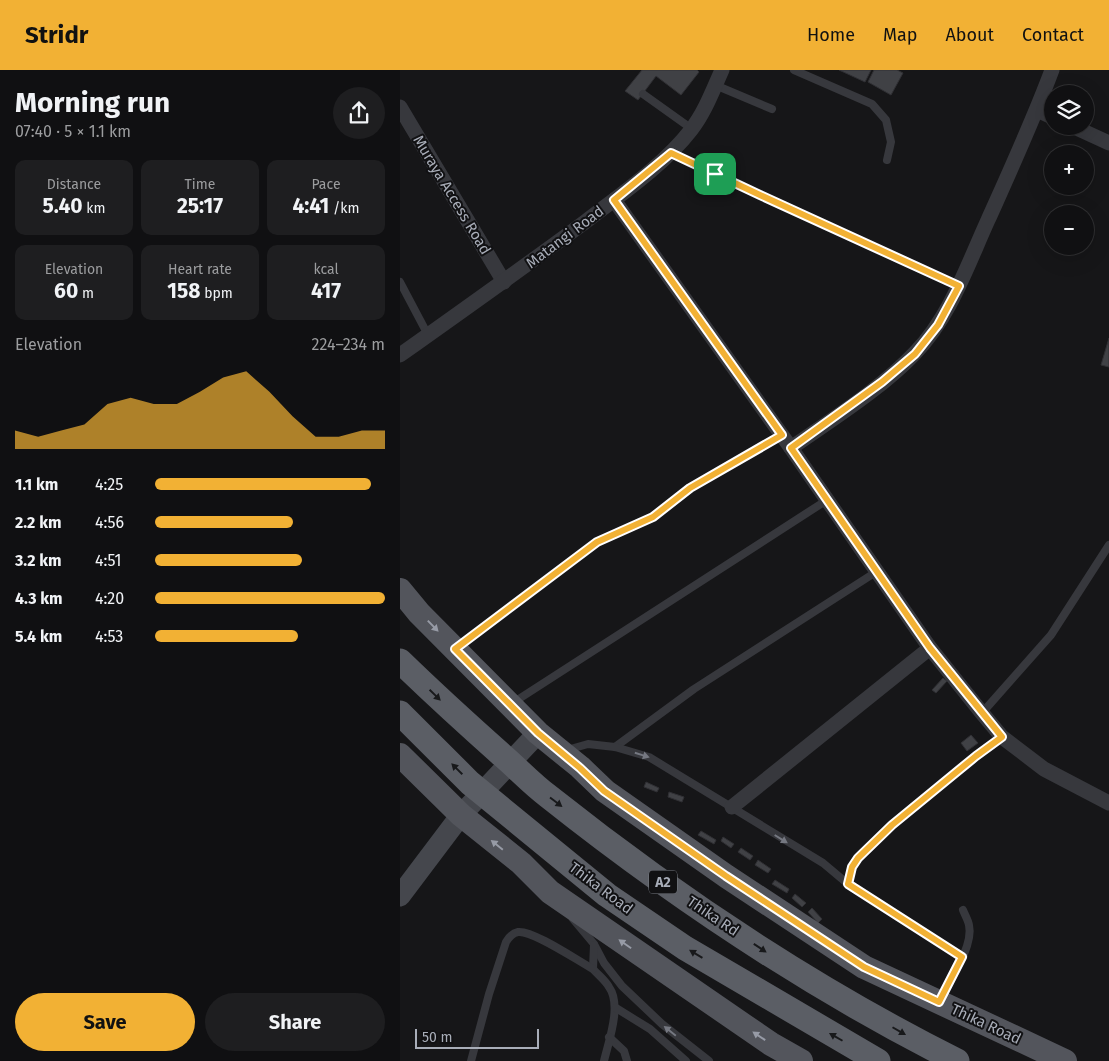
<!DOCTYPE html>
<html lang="en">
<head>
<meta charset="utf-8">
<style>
  :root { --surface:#101012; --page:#1e1e20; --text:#f1f3f6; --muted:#9c9d9f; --line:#303032; --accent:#f2b134 }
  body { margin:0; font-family:"Fira Sans",sans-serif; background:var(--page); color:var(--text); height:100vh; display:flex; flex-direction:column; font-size:19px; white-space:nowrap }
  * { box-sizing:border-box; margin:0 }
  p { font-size:16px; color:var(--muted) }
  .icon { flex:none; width:28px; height:28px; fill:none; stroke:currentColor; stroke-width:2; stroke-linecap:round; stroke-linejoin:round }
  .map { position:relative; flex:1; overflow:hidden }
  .side { display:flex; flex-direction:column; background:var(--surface); width:400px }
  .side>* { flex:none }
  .tools { position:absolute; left:644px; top:15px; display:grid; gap:10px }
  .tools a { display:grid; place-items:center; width:50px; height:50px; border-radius:50%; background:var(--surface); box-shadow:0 5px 20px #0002,0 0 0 1px var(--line); font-size:25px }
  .scale { position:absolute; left:15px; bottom:12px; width:124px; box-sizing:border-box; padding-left:5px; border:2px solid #a8adb8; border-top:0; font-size:14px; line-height:18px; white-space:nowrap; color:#a8adb8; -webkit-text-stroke:4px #111113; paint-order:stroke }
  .pin { position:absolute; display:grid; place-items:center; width:42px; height:42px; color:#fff; margin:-21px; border-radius:10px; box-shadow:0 2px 8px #0006 }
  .round { display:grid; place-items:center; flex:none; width:52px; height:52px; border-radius:26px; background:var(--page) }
  .head { display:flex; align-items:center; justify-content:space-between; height:85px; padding:0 15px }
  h1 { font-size:28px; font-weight:700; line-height:38px }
  .stats { display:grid; grid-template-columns:repeat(3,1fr); gap:8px; height:85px; padding:5px 15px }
  .stats div { display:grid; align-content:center; border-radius:10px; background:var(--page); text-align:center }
  .stats b { font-size:21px; font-weight:700 }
  .stats small { font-size:14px; font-weight:400 }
  .stats p { font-size:14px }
  .chart { height:140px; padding:10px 15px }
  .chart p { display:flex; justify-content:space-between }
  .chart svg { width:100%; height:90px; margin-top:5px; fill:var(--accent); opacity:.7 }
  .action { display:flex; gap:10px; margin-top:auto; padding:10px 15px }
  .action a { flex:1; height:58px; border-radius:30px; background:var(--accent); color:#111; font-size:20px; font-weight:700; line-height:58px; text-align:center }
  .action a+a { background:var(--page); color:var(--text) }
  ul { padding:0 15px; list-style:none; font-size:16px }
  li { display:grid; grid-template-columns:80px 60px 1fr; align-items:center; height:38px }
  li i { height:12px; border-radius:6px; background:var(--accent) }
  header { display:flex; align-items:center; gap:30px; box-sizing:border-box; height:70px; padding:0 25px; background:var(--accent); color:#111 }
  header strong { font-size:24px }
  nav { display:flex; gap:28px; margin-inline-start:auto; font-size:18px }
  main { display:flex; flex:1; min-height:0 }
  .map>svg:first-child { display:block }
  .building { fill:#404145; stroke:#303034 }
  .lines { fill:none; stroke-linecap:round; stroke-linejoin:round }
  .service { stroke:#37383d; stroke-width:8 }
  .minor { stroke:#37383d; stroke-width:15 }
  .secondary { stroke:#45474d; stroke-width:21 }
  .primary { stroke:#53555c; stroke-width:24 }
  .trunk-bridge { stroke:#5b5e65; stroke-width:25 }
  .oneway { fill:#979ba6 }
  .oneway2 { fill:#18191b }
  .oneway3 { fill:#757881 }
  .route-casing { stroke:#fff; stroke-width:10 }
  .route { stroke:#f2b134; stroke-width:6 }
  .labels { text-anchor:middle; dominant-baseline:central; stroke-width:4; stroke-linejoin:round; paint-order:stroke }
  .shield { fill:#111113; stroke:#7b7e86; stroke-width:1 }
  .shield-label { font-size:14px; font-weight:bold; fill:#a8adb8 }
  .street-label { font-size:15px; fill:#a8adb8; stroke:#111113 }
</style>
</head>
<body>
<header>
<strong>Stridr</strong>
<nav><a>Home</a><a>Map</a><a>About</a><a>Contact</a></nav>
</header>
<main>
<section class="side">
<div class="head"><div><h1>Morning run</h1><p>07:40 · 5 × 1.1 km</p></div><a class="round"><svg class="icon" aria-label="share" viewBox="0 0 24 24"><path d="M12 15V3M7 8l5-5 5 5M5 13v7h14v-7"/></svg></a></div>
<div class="stats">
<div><p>Distance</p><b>5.40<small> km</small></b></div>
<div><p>Time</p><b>25:17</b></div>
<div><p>Pace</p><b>4:41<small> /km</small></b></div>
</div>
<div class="stats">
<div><p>Elevation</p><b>60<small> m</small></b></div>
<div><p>Heart rate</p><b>158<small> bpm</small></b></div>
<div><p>kcal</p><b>417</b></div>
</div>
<div class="chart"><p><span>Elevation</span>224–234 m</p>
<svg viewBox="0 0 160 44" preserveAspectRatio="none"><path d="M0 44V35L10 38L20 35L30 32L40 22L50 19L60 22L70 22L80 16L90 9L100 6L110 16L120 28L130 38L140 38L150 35L160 35V44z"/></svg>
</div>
<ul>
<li><b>1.1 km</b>4:25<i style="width:94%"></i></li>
<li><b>2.2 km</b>4:56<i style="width:60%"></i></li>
<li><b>3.2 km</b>4:51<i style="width:64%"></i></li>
<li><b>4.3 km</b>4:20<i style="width:100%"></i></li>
<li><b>5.4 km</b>4:53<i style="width:62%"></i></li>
</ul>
<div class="action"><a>Save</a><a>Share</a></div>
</section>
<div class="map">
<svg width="709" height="991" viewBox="0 0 709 991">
  <rect width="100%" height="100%" fill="#161618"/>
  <g class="building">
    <polygon points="242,0 297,0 299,2 281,25 256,6 238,30 225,21"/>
    <polygon points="439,0 471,0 465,12"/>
    <polygon points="474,0 497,0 503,3 491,25 468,12"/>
    <polygon points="709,268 709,297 701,295"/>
    <polygon points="543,608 547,611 536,623 532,620"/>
    <polygon points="571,665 578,673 567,681 561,673"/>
    <polygon points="246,712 259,718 257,722 244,717"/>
    <polygon points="269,722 284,727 282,732 268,727"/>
    <polygon points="301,761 316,770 314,774 298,765"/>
    <polygon points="323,767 334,774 331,778 321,771"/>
    <polygon points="341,778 353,786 350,790 338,782"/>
    <polygon points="358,790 371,799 368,803 355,795"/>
    <polygon points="375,810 389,819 387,823 372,814"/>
    <polygon points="395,824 406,833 402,837 392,828"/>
    <polygon points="412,838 422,849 418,853 408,842"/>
  </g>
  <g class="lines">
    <g class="service">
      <polyline points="394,0 472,34 486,50 491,72 487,90"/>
      <polyline points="315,15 372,39"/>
      <polyline points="243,24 292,59"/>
      <polyline points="271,83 360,125 559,216"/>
      <polyline points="0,212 28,265"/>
      <polyline points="56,578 197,472 253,447 290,418 382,365"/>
      <polyline points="111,634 427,430"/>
      <polyline points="582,643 651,565 709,475"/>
      <polyline points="215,677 294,619 476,502"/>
      <polyline points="167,680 188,674 215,677 249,687 423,793 448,814 562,887"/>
      <polyline points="448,814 452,797 458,788 492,755 576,686 602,667"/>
      <polyline points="173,849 194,874 204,893 222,916 262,954 309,991"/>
      <path d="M194,875L193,899C198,905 205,910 209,917C222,935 209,970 204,991"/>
      <path d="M540,930C549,912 574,876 569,855C568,850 565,845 563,840"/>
      <polyline points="216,938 250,959 286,991"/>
      <polyline points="209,967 224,981 227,991"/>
      <path d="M71,991L89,924L106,872C109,867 112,863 118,862C133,860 178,891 193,899"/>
    </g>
    <g class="minor">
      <polyline points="0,37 104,212"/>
      <polyline points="637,40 652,47"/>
      <polyline points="672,56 709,73"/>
      <polyline points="214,130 391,378 530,578 582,643 602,667 644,699 709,733"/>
      <path d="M0,285C62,241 124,197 185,152C220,125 264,95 291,60C305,42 313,20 322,0"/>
      <path d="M391,378C431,350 482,318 515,283C550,247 567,196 588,150C610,101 633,51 652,0"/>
      <polyline points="332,737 530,578"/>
    </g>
    <polyline class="secondary" points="0,826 61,745 138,663"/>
    <g class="primary">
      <polyline points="0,520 19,543 138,663 180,697 205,721 326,806 464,897 665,991"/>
      <polyline points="0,685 61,745 121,793 150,822 371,974 401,991"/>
    </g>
    <g class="trunk-bridge">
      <path d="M0,591C33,623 68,655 103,686C118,699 132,714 148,726C275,827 412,918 557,991"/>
      <polyline points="0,643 70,713 207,825 285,878 478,991"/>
    </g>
  </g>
  <defs><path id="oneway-solid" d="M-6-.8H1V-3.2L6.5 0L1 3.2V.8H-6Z" transform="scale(1.25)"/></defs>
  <g class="oneway">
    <use href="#oneway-solid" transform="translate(33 556) rotate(46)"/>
    <use href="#oneway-solid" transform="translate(97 775) rotate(-141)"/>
    <use href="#oneway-solid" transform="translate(225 874) rotate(-145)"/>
    <use href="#oneway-solid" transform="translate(359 966) rotate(-146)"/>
  </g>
  <g class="oneway2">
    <use href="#oneway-solid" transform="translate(35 625) rotate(44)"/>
    <use href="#oneway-solid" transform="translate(57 699) rotate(-135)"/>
    <use href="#oneway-solid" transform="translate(156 732) rotate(37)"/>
    <use href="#oneway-solid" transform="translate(360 878) rotate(34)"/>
    <use href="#oneway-solid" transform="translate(296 884) rotate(-149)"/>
    <use href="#oneway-solid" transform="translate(499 961) rotate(30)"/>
    <use href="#oneway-solid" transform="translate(436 967) rotate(-150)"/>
  </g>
  <g class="oneway3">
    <use href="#oneway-solid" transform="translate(242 685) rotate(17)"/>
    <use href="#oneway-solid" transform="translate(381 769) rotate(32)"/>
    <use href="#oneway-solid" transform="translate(270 961) rotate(-141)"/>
  </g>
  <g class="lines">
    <g class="route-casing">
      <polygon id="route" points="271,83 360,125 559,216 538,255 515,284 482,312 391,378 530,578 602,667 576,686 492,755 458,788 452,797 448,814 562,887 539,932 464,897 326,806 204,721 180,698 138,663 55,579 197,472 253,447 290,418 382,365 214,130"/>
    </g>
    <use href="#route" class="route"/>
  </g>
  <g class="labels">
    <rect class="shield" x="249" y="800.5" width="28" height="23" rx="4"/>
    <g class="shield-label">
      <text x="263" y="812">A2</text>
    </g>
    <g class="street-label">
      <text transform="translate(52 125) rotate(59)">Muraya Access Road</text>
      <text transform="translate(165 167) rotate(-37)">Matangi Road</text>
      <text transform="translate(201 818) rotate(37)">Thika Road</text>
      <text transform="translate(313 846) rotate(34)">Thika Rd</text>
      <text transform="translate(586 954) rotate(25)">Thika Road</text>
    </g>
  </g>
</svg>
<div class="tools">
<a><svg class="icon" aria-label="layers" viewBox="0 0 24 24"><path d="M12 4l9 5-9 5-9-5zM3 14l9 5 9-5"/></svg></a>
<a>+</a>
<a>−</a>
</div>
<div class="scale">50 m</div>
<div class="pin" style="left:315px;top:104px;background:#1e9e55"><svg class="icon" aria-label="arrive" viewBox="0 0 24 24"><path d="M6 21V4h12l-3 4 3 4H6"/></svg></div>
</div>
</main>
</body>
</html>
